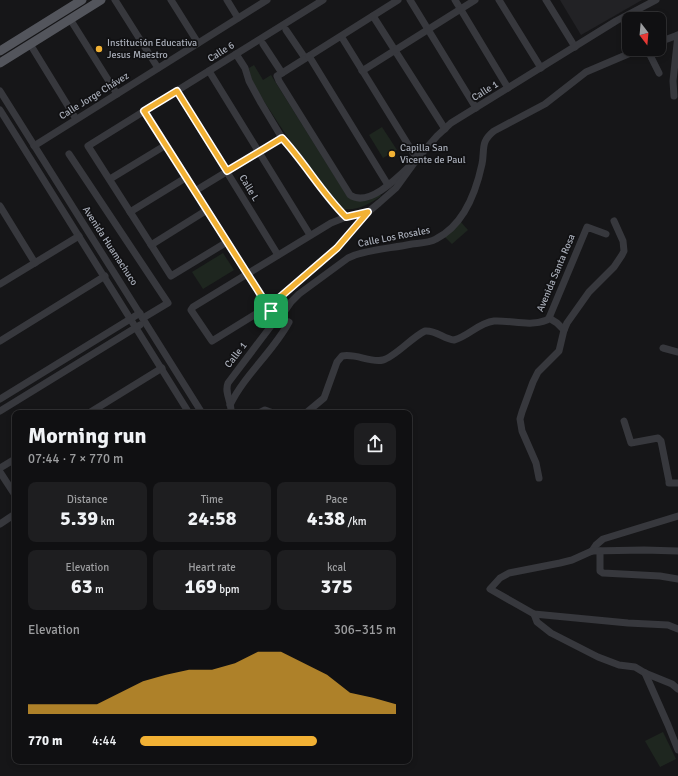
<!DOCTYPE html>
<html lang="en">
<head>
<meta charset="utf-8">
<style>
  :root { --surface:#101012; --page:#1e1e20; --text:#f1f3f6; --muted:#9c9d9f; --line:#303032; --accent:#f2b134 }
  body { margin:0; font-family:Signika,sans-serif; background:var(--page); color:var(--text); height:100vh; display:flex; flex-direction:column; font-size:15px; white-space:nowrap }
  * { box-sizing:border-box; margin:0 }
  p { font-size:13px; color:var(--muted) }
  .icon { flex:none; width:22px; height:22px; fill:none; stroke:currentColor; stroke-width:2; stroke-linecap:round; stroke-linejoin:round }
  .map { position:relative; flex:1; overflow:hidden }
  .drawer { position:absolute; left:12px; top:410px; width:400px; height:354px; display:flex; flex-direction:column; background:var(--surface); border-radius:8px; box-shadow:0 2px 6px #0003,0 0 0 1px var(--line) }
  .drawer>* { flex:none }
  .needle { width:26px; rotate:164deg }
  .controls { position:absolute; left:622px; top:12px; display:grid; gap:8px }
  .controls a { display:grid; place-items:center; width:44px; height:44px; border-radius:8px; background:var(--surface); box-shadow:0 2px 6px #0003,0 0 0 1px var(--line); font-size:20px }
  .pin { position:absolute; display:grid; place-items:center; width:34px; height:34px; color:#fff; margin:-17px; border-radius:8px; box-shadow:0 2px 6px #0006 }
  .round { display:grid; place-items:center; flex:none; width:42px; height:42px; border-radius:8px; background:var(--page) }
  .summary { display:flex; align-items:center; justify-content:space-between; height:68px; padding:0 16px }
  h1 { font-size:22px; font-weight:800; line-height:30px }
  .figures { display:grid; grid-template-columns:repeat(3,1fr); gap:6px; height:68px; padding:4px 16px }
  .figures div { display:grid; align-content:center; border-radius:8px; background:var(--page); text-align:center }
  .figures b { font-size:20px; font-weight:800 }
  .figures small { font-size:11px; font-weight:400 }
  .figures p { font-size:11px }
  .chart { height:112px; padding:8px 16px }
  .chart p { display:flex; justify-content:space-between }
  .chart svg { width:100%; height:72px; margin-top:4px; fill:var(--accent); opacity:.7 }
  ul { padding:0 16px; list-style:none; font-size:13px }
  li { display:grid; grid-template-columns:64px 48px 1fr; align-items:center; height:30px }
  li i { height:10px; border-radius:5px; background:var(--accent) }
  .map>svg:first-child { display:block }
  .built { fill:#222225 }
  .green { fill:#1e261f }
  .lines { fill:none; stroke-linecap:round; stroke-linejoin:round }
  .minor { stroke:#37383d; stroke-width:7 }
  .major { stroke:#53555c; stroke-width:9 }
  .route-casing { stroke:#fff; stroke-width:8 }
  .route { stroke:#f2b134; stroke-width:5 }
  .poi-dot { fill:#f2b134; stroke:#111113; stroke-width:1.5 }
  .labels { text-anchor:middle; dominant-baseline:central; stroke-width:3.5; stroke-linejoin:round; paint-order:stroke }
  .poi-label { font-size:10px; fill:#a8adb8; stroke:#111113; text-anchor:start }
  .street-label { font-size:10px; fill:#a8adb8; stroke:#111113 }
</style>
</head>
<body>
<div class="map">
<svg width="678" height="776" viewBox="0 0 678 776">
  <rect width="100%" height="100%" fill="#161618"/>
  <polygon class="built" points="560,0 642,0 581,35"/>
  <g class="green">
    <path d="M254,65L263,80L271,75L347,196C355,205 370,197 380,194L381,196C370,204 357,211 343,209C316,178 293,146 271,112C262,98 251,84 249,68Z"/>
    <polygon points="382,127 397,150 383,158 369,135"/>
    <polygon points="460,221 468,230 452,244 444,236"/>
    <polygon points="223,253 234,270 203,289 192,272"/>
    <polygon points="663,732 676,759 660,767 645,741"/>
  </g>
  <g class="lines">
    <g class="minor">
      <polyline points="115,0 158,68"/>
      <polyline points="171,0 198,43"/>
      <polyline points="227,0 238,18"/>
      <polyline points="410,0 476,108"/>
      <polyline points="455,0 508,88"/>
      <polyline points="499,0 541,68"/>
      <polyline points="546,0 575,47"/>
      <polyline points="373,16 445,129"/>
      <polyline points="70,19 117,94"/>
      <polyline points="286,30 305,58"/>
      <path d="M341,36L417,159C403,172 370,209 350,195L279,81L277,76L279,75L398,0"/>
      <polyline points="659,42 678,35"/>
      <polyline points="30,44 76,119"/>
      <polyline points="263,44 282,73"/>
      <polyline points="647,49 659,73"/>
      <polyline points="236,54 245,68 249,81 261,103 282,138 299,157 321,188 346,217"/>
      <polyline points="309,56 388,185"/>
      <polyline points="209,71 310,235"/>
      <polyline points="362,71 475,0"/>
      <polyline points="0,91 202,413"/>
      <polyline points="177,91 278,255"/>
      <polyline points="674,96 673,81 678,35"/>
      <polyline points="0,110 189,413"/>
      <polyline points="145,111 269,309"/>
      <polyline points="34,146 267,0"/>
      <polyline points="69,154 168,303 143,318"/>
      <polyline points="110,179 166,145"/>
      <polyline points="195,191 282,138"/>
      <polyline points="0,206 35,263"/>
      <polyline points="130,212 187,177"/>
      <polyline points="227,242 171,276 88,146 323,0"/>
      <polyline points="151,245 207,210"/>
      <polyline points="0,284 79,236"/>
      <polyline points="267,307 212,341 191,310 193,307 331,223 346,217 368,212 379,203 396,188 417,159 437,136 451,123 616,21 656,0"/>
      <path d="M272,317L282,315L291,302L299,294L348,258L355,255C373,249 393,248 412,244C420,243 429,243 436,239C464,225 476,192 482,164C485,149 480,142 494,131L545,104L586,72L640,49"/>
      <polyline points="549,318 557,323 564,330"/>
      <polyline points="0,341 105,276"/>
      <polyline points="663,348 678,352"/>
      <polyline points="0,399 140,313"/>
      <path d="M230,405C245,374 273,352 289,322"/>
      <polyline points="0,411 140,325"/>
      <polyline points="89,413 162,368"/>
      <path d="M231,413C232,402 224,393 228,383L271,326C274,318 269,312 272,304L337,248L368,212"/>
      <polyline points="259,413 265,410 273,413"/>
      <path d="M306,413L324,398L337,362L342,356C356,353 370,363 383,360C395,357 412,337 425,331C436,330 444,339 454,340C469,336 478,323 494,321C512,320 529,327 547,320L549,318L587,227L606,234"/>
      <polyline points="624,421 631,443 658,438 661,441 669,481 669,483 678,483"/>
      <polyline points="0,468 15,459"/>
      <polyline points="0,472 15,495"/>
      <polyline points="539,478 536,463 522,431 520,419 522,412 533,382 538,372 559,351 564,330 567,323 589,292 614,267 622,255 624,251 623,241 614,221"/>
      <polyline points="0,524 15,514"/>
      <polyline points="592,551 596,545 603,539 678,516"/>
      <polyline points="600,551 600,571 603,573 660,576 678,579"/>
      <polyline points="678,551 644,550 592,551 572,560 560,563 509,573 500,578 490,589 534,614 628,623 668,625 678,629"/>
      <polyline points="534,614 537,622 551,633 598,657 619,665 635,667 645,673 672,684 678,689"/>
      <polyline points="645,673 668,725 678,750"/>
    </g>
    <g class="major">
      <polyline points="0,51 82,0"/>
      <polyline points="0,63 101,0"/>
    </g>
  </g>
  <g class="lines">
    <g class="route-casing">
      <path id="route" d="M177,91L227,171L282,138C305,163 322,193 346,217L368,212L337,248L272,304L271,311L144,111Z"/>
    </g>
    <use href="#route" class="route"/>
  </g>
  <g class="poi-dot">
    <circle cx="99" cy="49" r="4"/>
    <circle cx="392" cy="154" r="4"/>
  </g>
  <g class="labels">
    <g class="poi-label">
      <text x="107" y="43">Institución Educativa<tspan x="107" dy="12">Jesus Maestro</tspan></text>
      <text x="400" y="148">Capilla San<tspan x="400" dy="12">Vicente de Paul</tspan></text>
    </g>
    <g class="street-label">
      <text transform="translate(221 52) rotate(-32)">Calle 6</text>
      <text transform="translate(485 91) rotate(-32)">Calle 1</text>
      <text transform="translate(94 96) rotate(-32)">Calle Jorge Chávez</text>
      <text transform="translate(249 188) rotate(59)">Calle L</text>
      <text transform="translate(394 237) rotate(-11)">Calle Los Rosales</text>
      <text transform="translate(110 246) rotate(57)">Avenida Huamachuco</text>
      <text transform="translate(556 273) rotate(-67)">Avenida Santa Rosa</text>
      <text transform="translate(236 355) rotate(-52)">Calle 1</text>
    </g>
  </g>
</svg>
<div class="controls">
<a><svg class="needle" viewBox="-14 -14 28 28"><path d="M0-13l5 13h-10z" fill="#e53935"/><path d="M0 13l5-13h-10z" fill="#9c9d9f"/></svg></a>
</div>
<div class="pin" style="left:271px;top:311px;background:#1e9e55"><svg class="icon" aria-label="arrive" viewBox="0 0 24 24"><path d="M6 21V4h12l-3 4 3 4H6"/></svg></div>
<section class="drawer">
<div class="summary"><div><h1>Morning run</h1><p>07:44 · 7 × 770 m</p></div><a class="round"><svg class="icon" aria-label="share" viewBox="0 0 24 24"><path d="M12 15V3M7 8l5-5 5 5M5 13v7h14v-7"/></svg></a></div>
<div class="figures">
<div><p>Distance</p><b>5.39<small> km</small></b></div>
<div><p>Time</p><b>24:58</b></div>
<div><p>Pace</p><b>4:38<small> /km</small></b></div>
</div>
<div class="figures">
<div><p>Elevation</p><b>63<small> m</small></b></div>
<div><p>Heart rate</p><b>169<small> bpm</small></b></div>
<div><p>kcal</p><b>375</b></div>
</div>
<div class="chart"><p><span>Elevation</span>306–315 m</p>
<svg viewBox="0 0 160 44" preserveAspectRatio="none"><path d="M0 44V38L10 38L20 38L30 38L40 31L50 24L60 20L70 17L80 17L90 13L100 6L110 6L120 13L130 20L140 31L150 34L160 38V44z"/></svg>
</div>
<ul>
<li><b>770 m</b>4:44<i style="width:69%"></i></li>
</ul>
</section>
</div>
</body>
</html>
